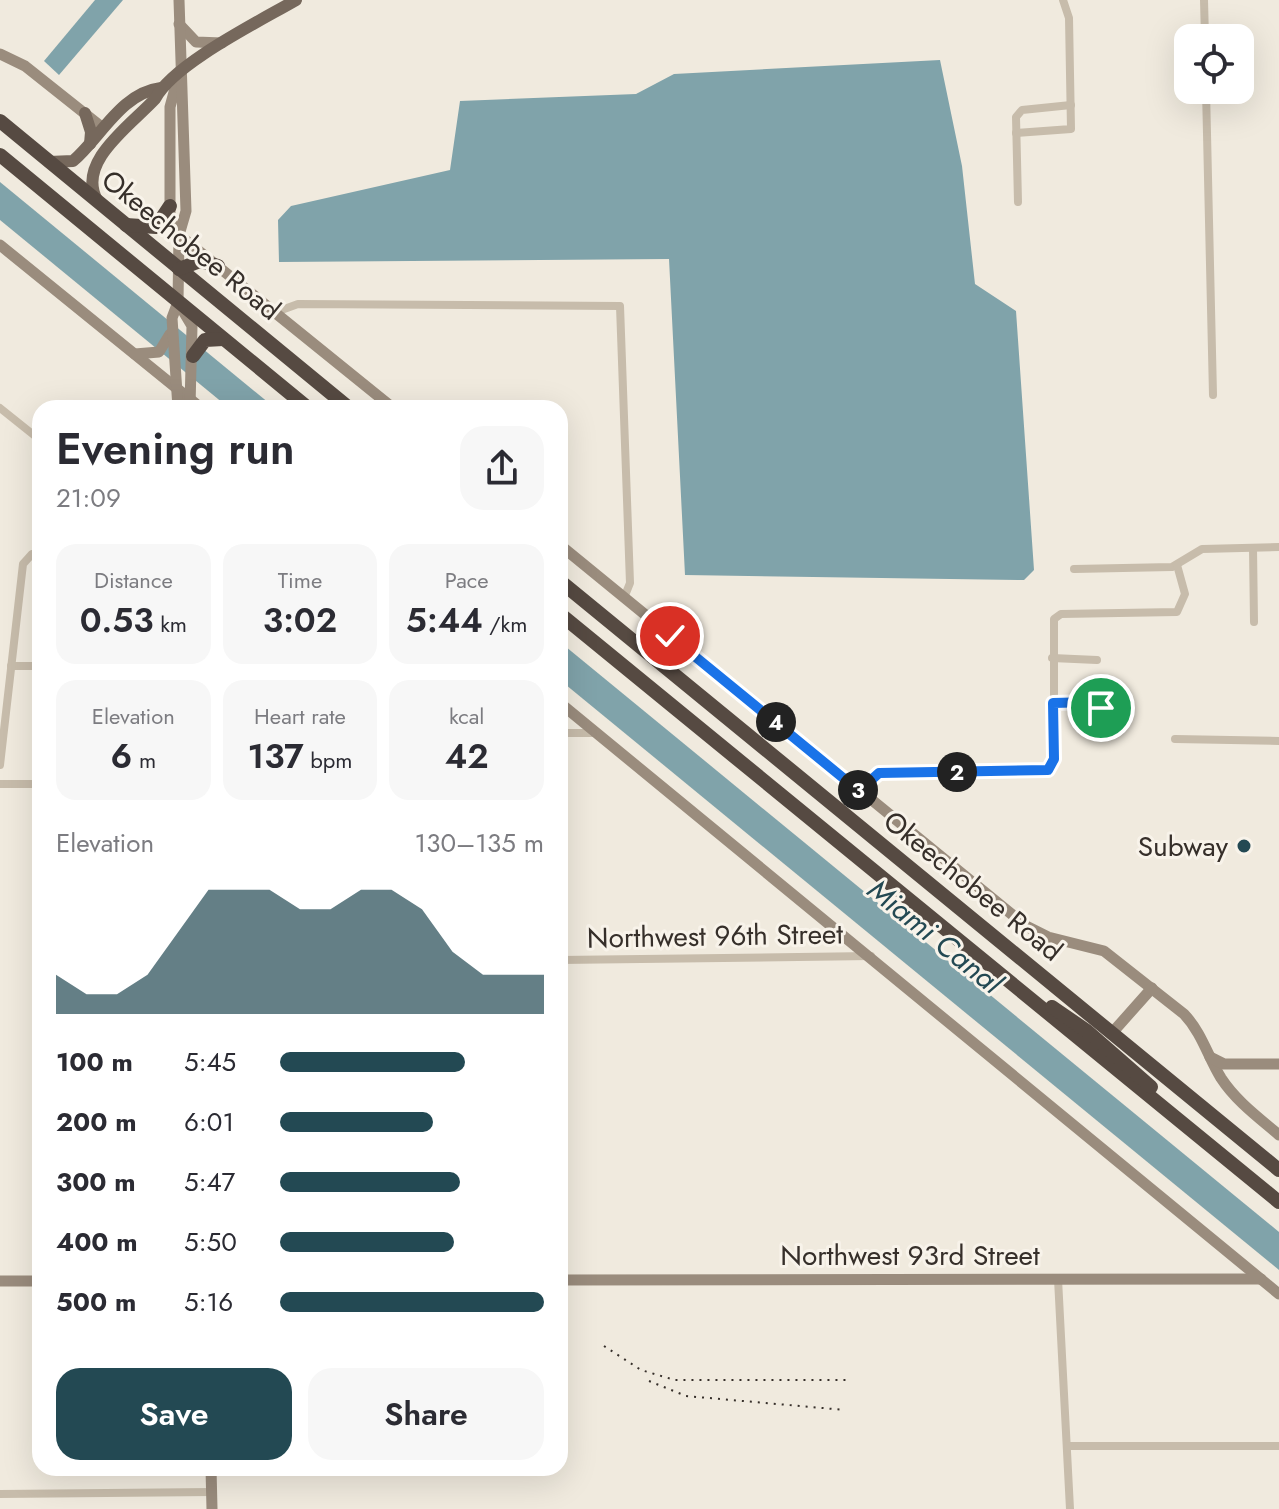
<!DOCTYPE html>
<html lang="en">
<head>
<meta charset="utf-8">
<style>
  :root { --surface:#fff; --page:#f7f7f7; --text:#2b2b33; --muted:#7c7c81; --accent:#234953 }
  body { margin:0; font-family:Jost,sans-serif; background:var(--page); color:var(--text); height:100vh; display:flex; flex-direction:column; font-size:30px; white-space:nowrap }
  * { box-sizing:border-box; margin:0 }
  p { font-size:26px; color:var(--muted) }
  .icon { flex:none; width:44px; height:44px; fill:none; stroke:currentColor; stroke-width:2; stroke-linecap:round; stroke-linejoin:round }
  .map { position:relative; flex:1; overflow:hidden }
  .details { position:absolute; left:32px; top:400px; width:536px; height:1076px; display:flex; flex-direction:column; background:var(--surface); border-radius:24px; box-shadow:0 8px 32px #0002 }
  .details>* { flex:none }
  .fabs { position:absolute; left:1174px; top:24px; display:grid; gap:16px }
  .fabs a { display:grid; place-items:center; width:80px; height:80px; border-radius:16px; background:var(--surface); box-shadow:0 8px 32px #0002; font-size:40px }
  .pin { position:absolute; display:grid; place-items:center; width:68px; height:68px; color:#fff; margin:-34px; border:4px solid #fff; border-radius:50%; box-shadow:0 2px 8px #0007 }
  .km { position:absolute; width:40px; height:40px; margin:-20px; border-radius:50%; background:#222; color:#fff; font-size:22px; line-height:40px; text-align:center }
  .round { display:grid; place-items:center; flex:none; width:84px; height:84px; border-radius:24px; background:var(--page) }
  .headline { display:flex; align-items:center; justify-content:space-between; height:136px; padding:0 24px }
  h1 { font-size:44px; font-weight:600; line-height:60px }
  .stats { display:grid; grid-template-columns:repeat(3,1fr); gap:12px; height:136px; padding:8px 24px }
  .stats div { display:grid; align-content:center; border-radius:20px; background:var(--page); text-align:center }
  .stats b { font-size:34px; font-weight:600 }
  .stats small { font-size:22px; font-weight:400 }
  .stats p { font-size:22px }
  .chart { height:224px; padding:16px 24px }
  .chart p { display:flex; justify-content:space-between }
  .chart svg { width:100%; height:144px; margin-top:8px; fill:var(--accent); opacity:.7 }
  .cta { display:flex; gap:16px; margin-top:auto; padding:16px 24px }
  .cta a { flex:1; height:92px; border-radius:24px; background:var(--accent); color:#fff; font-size:32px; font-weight:600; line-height:92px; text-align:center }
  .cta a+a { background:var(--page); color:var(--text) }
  ul { padding:0 24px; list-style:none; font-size:26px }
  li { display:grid; grid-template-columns:128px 96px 1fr; align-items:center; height:60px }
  li i { height:20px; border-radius:10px; background:var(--accent) }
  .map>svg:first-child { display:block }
  .water { fill:#80a3aa }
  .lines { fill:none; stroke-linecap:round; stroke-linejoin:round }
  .street { stroke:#c7bcab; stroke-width:8 }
  .secondary { stroke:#9a8c7d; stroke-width:11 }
  .primary { stroke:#76685c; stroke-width:12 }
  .highway { stroke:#564a42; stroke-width:14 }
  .rail { stroke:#362f2a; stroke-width:2; stroke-dasharray:2 6; stroke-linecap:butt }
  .route-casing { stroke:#fff; stroke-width:16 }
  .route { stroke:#1a73e8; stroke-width:10 }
  .poi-dot { fill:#234953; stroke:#f8f3ea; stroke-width:3 }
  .labels { text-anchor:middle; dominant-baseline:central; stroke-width:6; stroke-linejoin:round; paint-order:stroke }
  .street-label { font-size:28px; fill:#362f2a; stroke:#f8f3ea }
  .poi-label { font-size:28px; fill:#362f2a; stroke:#f8f3ea; text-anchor:end }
  .water-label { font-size:30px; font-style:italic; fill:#234953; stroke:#f8f3ea }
</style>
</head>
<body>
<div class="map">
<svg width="1279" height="1509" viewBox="0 0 1279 1509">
  <rect width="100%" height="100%" fill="#f0eade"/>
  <g class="water">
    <polygon points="95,0 123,0 59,75 44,61"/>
    <polygon points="940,60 962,166 975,284 1016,311 1034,570 1024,580 685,575 669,259 279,262 278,220 291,206 450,170 460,101 636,94 674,74"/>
    <polygon points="0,182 275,408 229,408 0,220"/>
    <polygon points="560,642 1279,1232 1279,1270 560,680"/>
  </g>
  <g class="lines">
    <g class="street">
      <polyline points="1204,0 1205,38"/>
      <polyline points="1206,90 1213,395"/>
      <polyline points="1016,133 1071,129 1069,18 1063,0"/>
      <polyline points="1018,202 1016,117 1022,110 1071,105"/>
      <polyline points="276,312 298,304 620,306 630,583 624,598"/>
      <polyline points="0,408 40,440"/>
      <polyline points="1253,548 1254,622"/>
      <polyline points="1074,569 1172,567 1202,549 1279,547"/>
      <polyline points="1052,658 1097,660"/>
      <polyline points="11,666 40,666"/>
      <circle cx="1098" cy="704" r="5.5"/>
      <polyline points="1053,703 1092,702"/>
      <polyline points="1103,705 1111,713 1113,730"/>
      <polyline points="560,733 596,733"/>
      <polyline points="1175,739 1279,741"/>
      <polyline points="0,765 23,564 32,554 40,553"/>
      <polyline points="0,784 40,784"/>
      <polyline points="859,791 879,773 1033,772 1051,768 1054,759 1054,619 1061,614 1177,612 1185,594 1177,565"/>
      <polyline points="560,960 871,956"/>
      <polyline points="1058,1279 1070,1509"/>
      <polyline points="1068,1446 1279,1446"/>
      <polyline points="0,1494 212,1492"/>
    </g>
    <g class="secondary">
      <polyline points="179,24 196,42 222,43"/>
      <polyline points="0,54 25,66 103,128"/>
      <polyline points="179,74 170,107 170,219 179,235 393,408"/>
      <polyline points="0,245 201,408"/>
      <polyline points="180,306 192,326 190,406"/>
      <polyline points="135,354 159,352 170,334"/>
      <polyline points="178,408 172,318 178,302 179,235 186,211 179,0"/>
      <path d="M560,545L1026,926L1048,937L1104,951L1184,1014C1202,1033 1208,1057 1221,1078C1236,1101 1258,1117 1279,1135"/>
      <polyline points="560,703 1279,1294"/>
      <polyline points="1112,1033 1152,988"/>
      <polyline points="1210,1057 1224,1064 1279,1064"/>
      <polyline points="560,1280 1261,1279"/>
      <polyline points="0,1281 40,1281"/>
      <polyline points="211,1468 212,1509"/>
    </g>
    <g class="primary">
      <polyline points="85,113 91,132 90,144"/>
      <path d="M49,162L73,161C101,137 121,93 161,88"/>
      <path d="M97,200C76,162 131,125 155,99C173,64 260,21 296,0"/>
    </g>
    <g class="highway">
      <polyline points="0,121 349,408"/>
      <polyline points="0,155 308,408"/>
      <polyline points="126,225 156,227 170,206"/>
      <polyline points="179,269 200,261 218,266"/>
      <polyline points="193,356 205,340 223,339"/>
      <polyline points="560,581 1279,1170"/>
      <polyline points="560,614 1279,1202"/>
      <polyline points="1052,1007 1087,1031 1151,1087"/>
    </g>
    <g class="rail">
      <polyline points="604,1346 641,1370 675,1380 846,1380"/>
      <polyline points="649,1381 686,1396 845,1410"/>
    </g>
  </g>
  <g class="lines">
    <g class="route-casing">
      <polyline id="route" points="670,636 859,791 879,773 1048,770 1054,759 1053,703 1092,702 1094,708 1101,708"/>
    </g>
    <use href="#route" class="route"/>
  </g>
  <circle class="poi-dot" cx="1244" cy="846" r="8"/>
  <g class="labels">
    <g class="street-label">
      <text transform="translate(191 245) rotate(39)">Okeechobee Road</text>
      <text transform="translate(973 886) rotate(39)">Okeechobee Road</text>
      <text transform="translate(715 936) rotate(-1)">Northwest 96th Street</text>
      <text x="910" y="1255">Northwest 93rd Street</text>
    </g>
    <g class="poi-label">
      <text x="1228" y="846">Subway</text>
    </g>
    <g class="water-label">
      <text transform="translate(935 936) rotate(39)">Miami Canal</text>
    </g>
  </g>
</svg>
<div class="fabs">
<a><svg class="icon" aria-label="locate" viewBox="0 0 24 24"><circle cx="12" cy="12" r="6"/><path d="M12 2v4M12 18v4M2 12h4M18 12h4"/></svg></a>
</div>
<div class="pin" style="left:1101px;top:708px;background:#1e9e55"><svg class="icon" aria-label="arrive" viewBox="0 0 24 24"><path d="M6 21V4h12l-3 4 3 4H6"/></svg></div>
<div class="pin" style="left:670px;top:636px;background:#d93025"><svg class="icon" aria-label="check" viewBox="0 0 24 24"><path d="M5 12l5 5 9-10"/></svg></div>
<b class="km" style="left:957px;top:772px">2</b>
<b class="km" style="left:858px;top:790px">3</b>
<b class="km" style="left:776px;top:722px">4</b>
<section class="details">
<div class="headline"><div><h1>Evening run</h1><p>21:09</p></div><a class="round"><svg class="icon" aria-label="share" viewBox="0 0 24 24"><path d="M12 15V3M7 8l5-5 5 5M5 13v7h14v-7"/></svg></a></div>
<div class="stats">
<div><p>Distance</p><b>0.53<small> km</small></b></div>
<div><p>Time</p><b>3:02</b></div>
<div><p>Pace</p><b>5:44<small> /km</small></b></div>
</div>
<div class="stats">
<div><p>Elevation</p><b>6<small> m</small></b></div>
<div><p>Heart rate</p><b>137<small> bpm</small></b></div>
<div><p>kcal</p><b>42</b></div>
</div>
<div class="chart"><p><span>Elevation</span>130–135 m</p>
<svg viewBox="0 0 160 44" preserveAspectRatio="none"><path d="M0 44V32L10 38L20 38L30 32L40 19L50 6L60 6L70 6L80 12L90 12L100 6L110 6L120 12L130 25L140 32L150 32L160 32V44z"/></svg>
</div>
<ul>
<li><b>100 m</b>5:45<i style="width:70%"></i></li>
<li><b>200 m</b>6:01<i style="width:58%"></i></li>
<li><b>300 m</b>5:47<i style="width:68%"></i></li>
<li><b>400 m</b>5:50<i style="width:66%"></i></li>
<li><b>500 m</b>5:16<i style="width:100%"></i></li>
</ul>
<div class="cta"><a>Save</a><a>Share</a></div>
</section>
</div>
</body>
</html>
